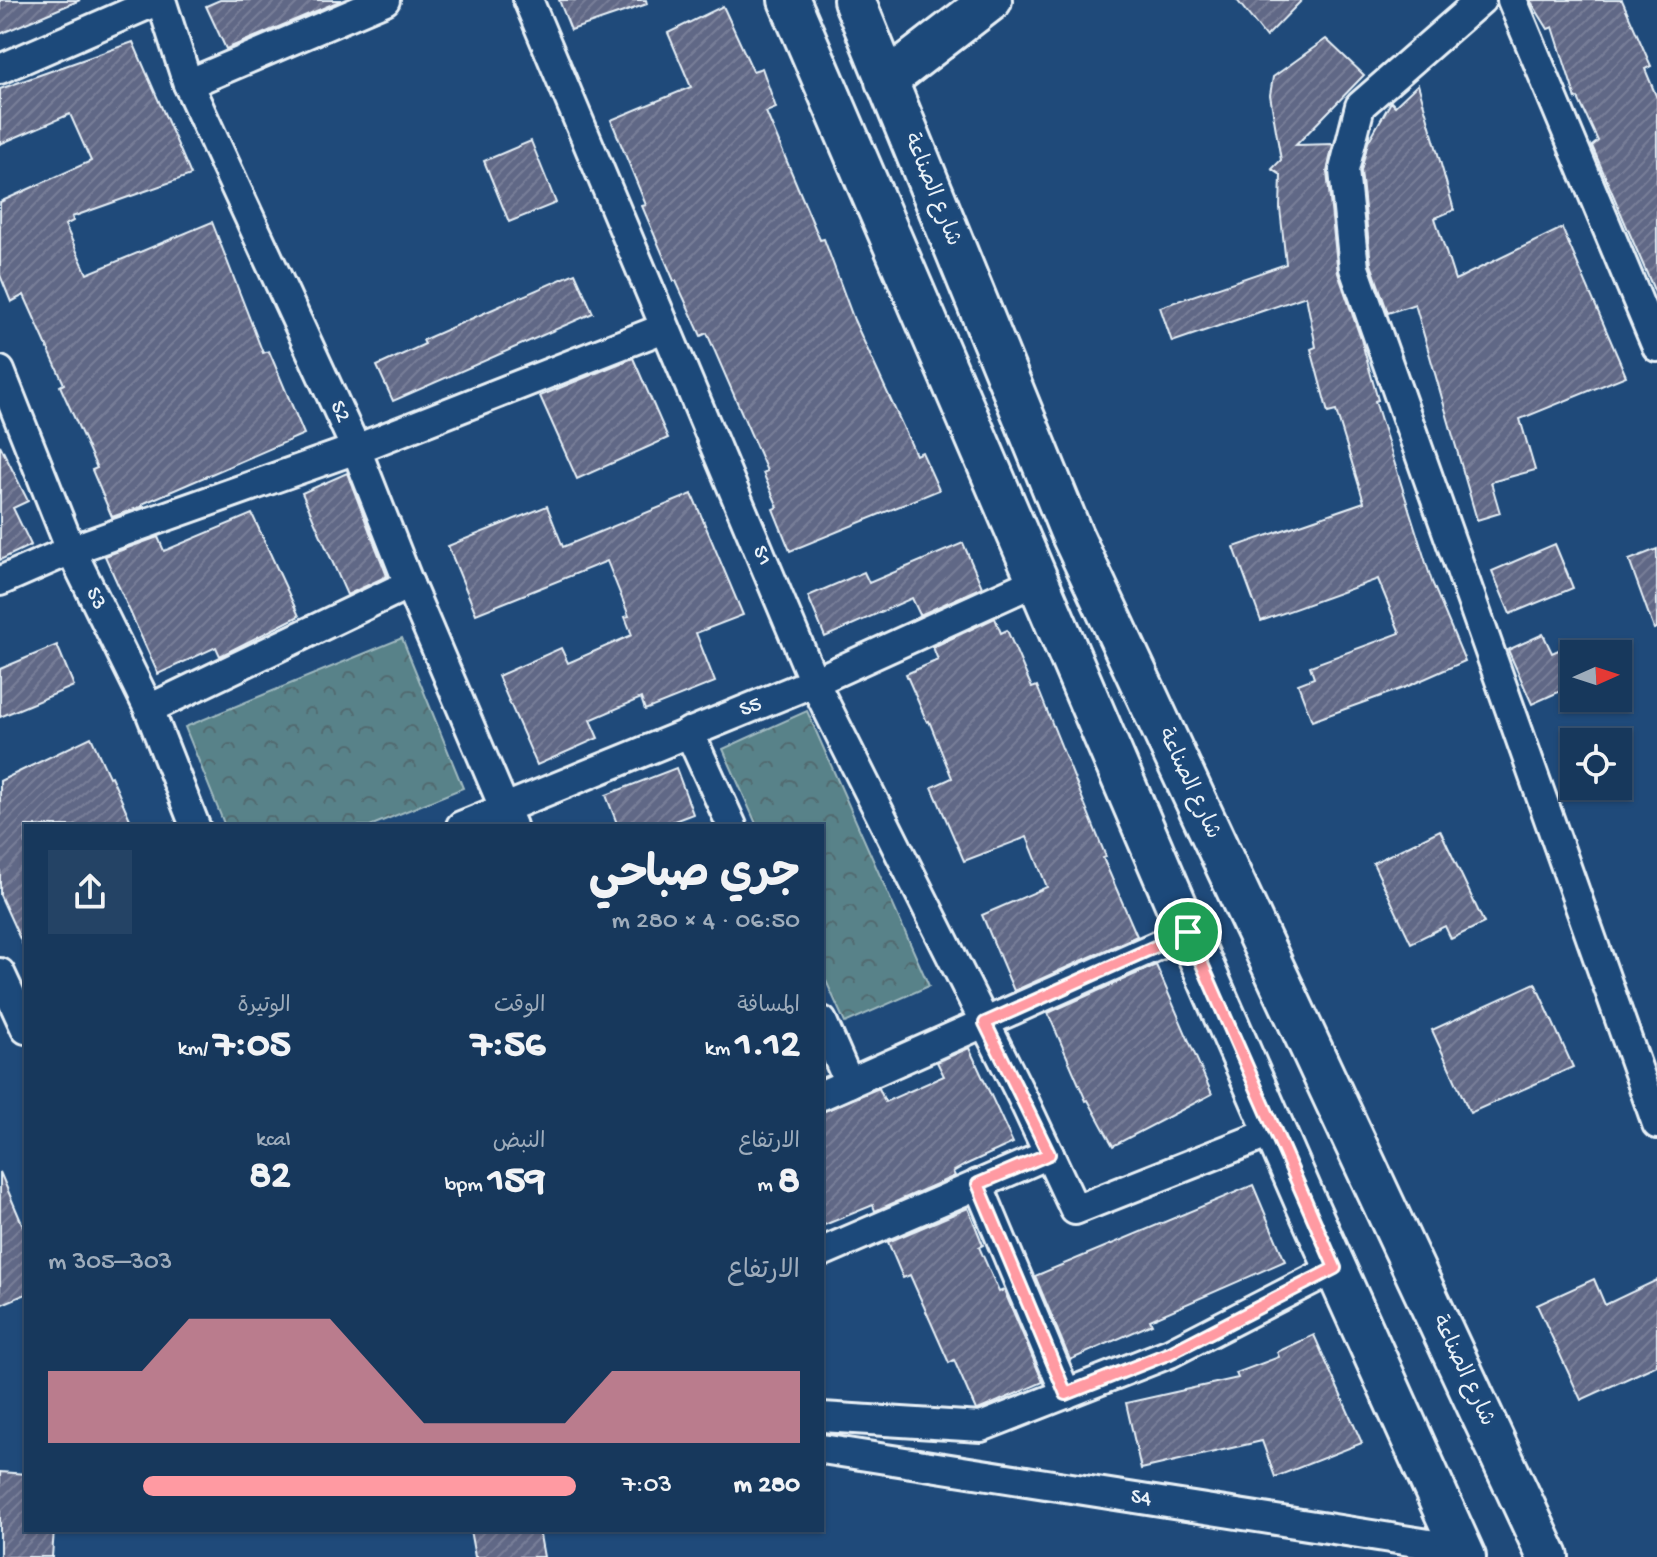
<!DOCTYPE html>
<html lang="ar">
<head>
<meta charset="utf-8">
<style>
  :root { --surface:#17385c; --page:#244365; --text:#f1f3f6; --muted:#9eacbb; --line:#365272; --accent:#ff9aa2 }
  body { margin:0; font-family:"Gochi Hand","Playpen Sans Arabic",sans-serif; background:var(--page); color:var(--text); direction:rtl; height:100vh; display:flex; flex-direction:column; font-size:30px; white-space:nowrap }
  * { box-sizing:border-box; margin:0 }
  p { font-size:26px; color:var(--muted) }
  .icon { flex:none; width:44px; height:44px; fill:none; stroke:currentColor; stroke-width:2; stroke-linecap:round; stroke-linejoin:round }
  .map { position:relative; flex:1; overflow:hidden; direction:ltr }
  .drawer { position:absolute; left:24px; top:824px; width:800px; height:708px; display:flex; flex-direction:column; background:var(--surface); border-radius:0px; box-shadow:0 2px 6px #0004,0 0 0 2px var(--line); direction:rtl }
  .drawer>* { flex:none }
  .needle { width:52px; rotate:87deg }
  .tools { position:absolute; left:1560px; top:640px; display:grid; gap:16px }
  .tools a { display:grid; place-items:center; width:72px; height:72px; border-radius:0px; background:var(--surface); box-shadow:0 2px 6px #0004,0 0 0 2px var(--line); font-size:40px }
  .pin { position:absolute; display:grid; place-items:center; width:68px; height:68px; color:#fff; margin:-34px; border:4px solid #fff; border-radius:50%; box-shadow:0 2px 8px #0007 }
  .round { display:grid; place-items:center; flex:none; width:84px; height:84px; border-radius:0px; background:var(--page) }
  .headline { display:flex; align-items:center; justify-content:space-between; height:136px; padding:0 24px }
  h1 { font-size:44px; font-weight:700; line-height:60px }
  .stats { display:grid; grid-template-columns:repeat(3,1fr); gap:12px; height:136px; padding:8px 24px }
  .stats div { display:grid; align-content:center }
  .stats b { font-size:40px; font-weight:700 }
  .stats small { font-size:22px; font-weight:400 }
  .stats p { font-size:22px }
  .chart { height:224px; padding:16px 24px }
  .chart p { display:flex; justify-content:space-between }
  .chart svg { width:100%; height:144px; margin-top:8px; fill:var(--accent); opacity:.7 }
  ul { padding:0 24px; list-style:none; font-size:26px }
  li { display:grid; grid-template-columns:128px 96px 1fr; align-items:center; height:60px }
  li i { height:20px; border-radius:10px; background:var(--accent) }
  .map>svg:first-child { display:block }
  .park { fill:url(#park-crowns); stroke:#a0bac0; stroke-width:2 }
  .building { fill:url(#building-hatch); stroke:#e8f1f8; stroke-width:2 }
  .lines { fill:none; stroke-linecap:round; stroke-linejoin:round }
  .street-casing { stroke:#e8f1f8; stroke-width:34 }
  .secondary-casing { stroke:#e8f1f8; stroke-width:46 }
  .street { stroke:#1f4a7a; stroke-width:28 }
  .secondary { stroke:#1f4a7a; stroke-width:40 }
  .route-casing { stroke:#fff; stroke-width:16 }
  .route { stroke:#ff9aa2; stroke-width:10 }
  .labels { text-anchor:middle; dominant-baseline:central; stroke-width:6; stroke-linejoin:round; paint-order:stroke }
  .street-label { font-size:22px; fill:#e8f1f8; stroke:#1f4a7a }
</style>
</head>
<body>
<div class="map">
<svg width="1657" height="1557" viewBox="0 0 1657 1557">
  <defs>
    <pattern id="park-crowns" width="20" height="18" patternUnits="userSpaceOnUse" patternTransform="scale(2)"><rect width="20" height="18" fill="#598289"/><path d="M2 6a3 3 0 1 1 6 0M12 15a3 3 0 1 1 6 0" fill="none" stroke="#516b70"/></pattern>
    <pattern id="building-hatch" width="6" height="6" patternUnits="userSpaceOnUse" patternTransform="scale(2)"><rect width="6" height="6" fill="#616886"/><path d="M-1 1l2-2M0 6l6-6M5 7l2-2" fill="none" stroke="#787e98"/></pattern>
  </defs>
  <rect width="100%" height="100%" fill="#1f4a7a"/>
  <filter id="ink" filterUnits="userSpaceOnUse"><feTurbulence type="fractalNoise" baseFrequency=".0125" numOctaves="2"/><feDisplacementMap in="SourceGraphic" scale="16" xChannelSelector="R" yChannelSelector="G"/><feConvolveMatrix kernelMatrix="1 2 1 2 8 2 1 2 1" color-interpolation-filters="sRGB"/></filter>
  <g filter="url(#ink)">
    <g class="park">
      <polygon points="402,638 463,788 370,826 225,826 185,727"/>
      <polygon points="807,711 929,986 845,1023 822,972 822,826 757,826 723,749"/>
    </g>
    <g class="building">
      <polygon points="0,0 80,0 0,34"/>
      <polygon points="220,0 342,0 226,49 206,6"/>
      <polygon points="559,0 646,0 647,4 571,30"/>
      <polygon points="1237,0 1302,0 1266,37"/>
      <polygon points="1530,0 1622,0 1651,66 1645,69 1657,98 1657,297 1592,146 1598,141 1578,98 1576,99 1553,27 1548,29"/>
      <polygon points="723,6 753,71 762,68 776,108 766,112 820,240 824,239 854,320 916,455 922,452 939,490 790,551 773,509 778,507 763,473 767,471 707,333 701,336 676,281 674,281 642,206 646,205 611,120 691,87 668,33"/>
      <polygon points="1326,39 1364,75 1296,145 1333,144 1327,172 1338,273 1361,339 1378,400 1375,401 1432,582 1465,661 1406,687 1312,721 1298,684 1314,678 1310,666 1400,633 1378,579 1261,621 1234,547 1364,502 1336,411 1328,413 1311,349 1316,347 1306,296 1172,342 1160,307 1286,264 1280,208 1281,175 1272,169 1281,160 1270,95 1273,77"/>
      <polygon points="133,42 191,175 72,217 73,221 65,225 87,274 212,222 263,353 269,351 304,434 142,504 143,506 112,517 92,470 97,468 60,386 64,384 24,295 11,302 0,275 0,202 91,161 70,114 0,144 0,89"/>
      <polygon points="1418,84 1454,210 1435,218 1455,280 1562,228 1626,376 1520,419 1535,470 1491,482 1500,513 1477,520 1415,304 1388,313 1371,264 1361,171 1368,142 1391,102 1395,106"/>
      <polygon points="531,141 556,203 509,222 484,161"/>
      <polygon points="575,273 593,313 393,401 377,366 425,344 423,340"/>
      <polygon points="633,358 668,438 577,479 540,396"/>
      <polygon points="0,445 28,501 13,508 31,545 0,560"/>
      <polygon points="347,473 387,576 347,595 302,493"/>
      <polygon points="692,494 743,615 696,633 715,682 645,710 641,698 590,720 598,738 537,765 498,676 561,648 568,663 632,635 625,617 629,616 607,561 476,614 448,546 547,506 563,547"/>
      <polygon points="252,514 299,616 220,656 216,647 158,674 105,556 158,537 164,551"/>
      <polygon points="963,543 982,587 920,615 912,598 825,637 808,596 864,572 869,583"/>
      <polygon points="1555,544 1573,588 1510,614 1492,571"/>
      <polygon points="1657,549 1657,628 1654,629 1629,560"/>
      <polygon points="995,618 1001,633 1007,630 1032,688 1037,686 1106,857 1103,858 1137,936 1014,991 982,915 1047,887 1027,837 964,861 932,787 952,778 929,721 927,722 906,674 938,660 933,647"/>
      <polygon points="1543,634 1552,653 1574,643 1574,685 1532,704 1508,650"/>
      <polygon points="57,645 74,686 0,717 0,669"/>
      <polygon points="91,737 109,777 111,776 133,826 26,826 26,952 0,895 0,781"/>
      <polygon points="676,768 693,814 661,826 618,826 606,795"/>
      <polygon points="1440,830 1484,923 1451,939 1445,926 1411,943 1373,863"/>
      <polygon points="1156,965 1212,1094 1113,1146 1088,1100 1086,1101 1048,1013"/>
      <polygon points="1535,983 1573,1067 1470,1113 1432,1030"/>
      <polygon points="969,1048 1013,1143 965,1165 953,1172 955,1176 875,1211 873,1205 822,1226 822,1112 879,1088 885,1102 944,1076 937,1062"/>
      <polygon points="0,1172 26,1233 26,1294 0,1305"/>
      <polygon points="1253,1185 1285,1261 1150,1320 1152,1324 1070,1360 1035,1276"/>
      <polygon points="968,1208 983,1245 979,1247 999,1292 1004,1290 1043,1382 978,1410 976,1410 954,1360 949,1363 910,1275 903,1278 888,1242"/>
      <polygon points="1594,1279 1605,1305 1657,1280 1657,1365 1581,1400 1537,1305"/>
      <polygon points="1314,1335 1362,1443 1275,1477 1262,1441 1141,1469 1126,1403 1238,1378 1236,1373 1279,1357 1277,1352"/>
      <polygon points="0,1472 26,1474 26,1530 54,1530 52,1557 0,1557"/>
      <polygon points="470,1530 539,1530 544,1557 475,1557"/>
    </g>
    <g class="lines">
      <g class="street-casing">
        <g id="street">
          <polyline points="161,0 188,84 356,449 409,584 512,826"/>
          <polyline points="528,0 814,682 1023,1099 1075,1210 1275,1131"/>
          <polyline points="1481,0 1360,106 1344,170 1354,268 1657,1124"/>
          <polyline points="1512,0 1657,347"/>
          <polyline points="0,69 159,0"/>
          <polyline points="188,84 385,0"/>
          <polyline points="0,371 71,550 149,709 195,826"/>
          <polyline points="0,581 71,550 356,449 664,328"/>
          <polyline points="149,709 409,584"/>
          <polyline points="689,732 732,826"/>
          <polyline points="461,826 814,682 1036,581"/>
          <polyline points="0,973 26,1029"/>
          <polyline points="822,1021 849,1083"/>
          <polyline points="822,1095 1188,932"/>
          <polyline points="978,1184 1066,1394"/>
          <polyline points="822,1252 1049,1154"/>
          <polyline points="822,1417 981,1427 1170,1353 1335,1268"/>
          <polyline points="822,1449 1461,1549"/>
        </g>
      </g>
      <g class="secondary-casing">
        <g id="secondary">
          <polyline points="789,0 1188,932 1306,1203 1465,1557"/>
          <polyline points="854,0 1072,535 1548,1557"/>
          <polyline points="886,81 991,0"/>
        </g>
      </g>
      <use href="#street" class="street"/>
      <use href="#secondary" class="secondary"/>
    </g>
  </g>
  <g class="lines" filter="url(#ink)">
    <g class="route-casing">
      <polygon id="route" points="1188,932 1335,1268 1170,1353 1066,1394 978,1184 1049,1154 985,1023"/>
    </g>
    <use href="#route" class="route"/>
  </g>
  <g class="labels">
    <g class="street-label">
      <text transform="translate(931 190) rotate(68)">شارع الصناعة</text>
      <text transform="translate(339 412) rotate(65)">S2</text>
      <text transform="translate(761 556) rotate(67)">S1</text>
      <text transform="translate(95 599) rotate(64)">S3</text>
      <text transform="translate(751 708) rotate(-22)">S5</text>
      <text transform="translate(1188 784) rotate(65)">شارع الصناعة</text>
      <text transform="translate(1462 1371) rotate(65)">شارع الصناعة</text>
      <text transform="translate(1141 1499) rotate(9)">S4</text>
    </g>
  </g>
</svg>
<div class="tools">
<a><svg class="needle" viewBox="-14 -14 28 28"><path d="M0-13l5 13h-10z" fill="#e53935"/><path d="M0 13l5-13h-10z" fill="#9eacbb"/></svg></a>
<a><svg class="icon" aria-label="locate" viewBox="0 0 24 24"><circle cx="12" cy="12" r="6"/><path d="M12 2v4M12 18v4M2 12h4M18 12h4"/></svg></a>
</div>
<div class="pin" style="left:1188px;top:932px;background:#1e9e55"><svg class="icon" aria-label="arrive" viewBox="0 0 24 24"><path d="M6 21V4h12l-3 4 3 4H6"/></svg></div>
<section class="drawer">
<div class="headline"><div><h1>جري صباحي</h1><p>06:50 · 4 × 280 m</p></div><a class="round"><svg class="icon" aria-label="share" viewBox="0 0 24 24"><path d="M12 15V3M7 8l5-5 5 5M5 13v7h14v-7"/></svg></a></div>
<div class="stats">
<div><p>المسافة</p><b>1.12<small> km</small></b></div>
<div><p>الوقت</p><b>7:56</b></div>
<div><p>الوتيرة</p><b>7:05<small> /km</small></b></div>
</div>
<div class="stats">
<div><p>الارتفاع</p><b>8<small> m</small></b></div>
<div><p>النبض</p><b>159<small> bpm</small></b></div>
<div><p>kcal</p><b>82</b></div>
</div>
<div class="chart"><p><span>الارتفاع</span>303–305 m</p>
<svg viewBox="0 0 160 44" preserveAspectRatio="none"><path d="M0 44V22L10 22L20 22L30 6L40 6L50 6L60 6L70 22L80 38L90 38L100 38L110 38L120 22L130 22L140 22L150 22L160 22V44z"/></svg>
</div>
<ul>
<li><b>280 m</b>7:03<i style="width:82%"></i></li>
</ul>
</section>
</div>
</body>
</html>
